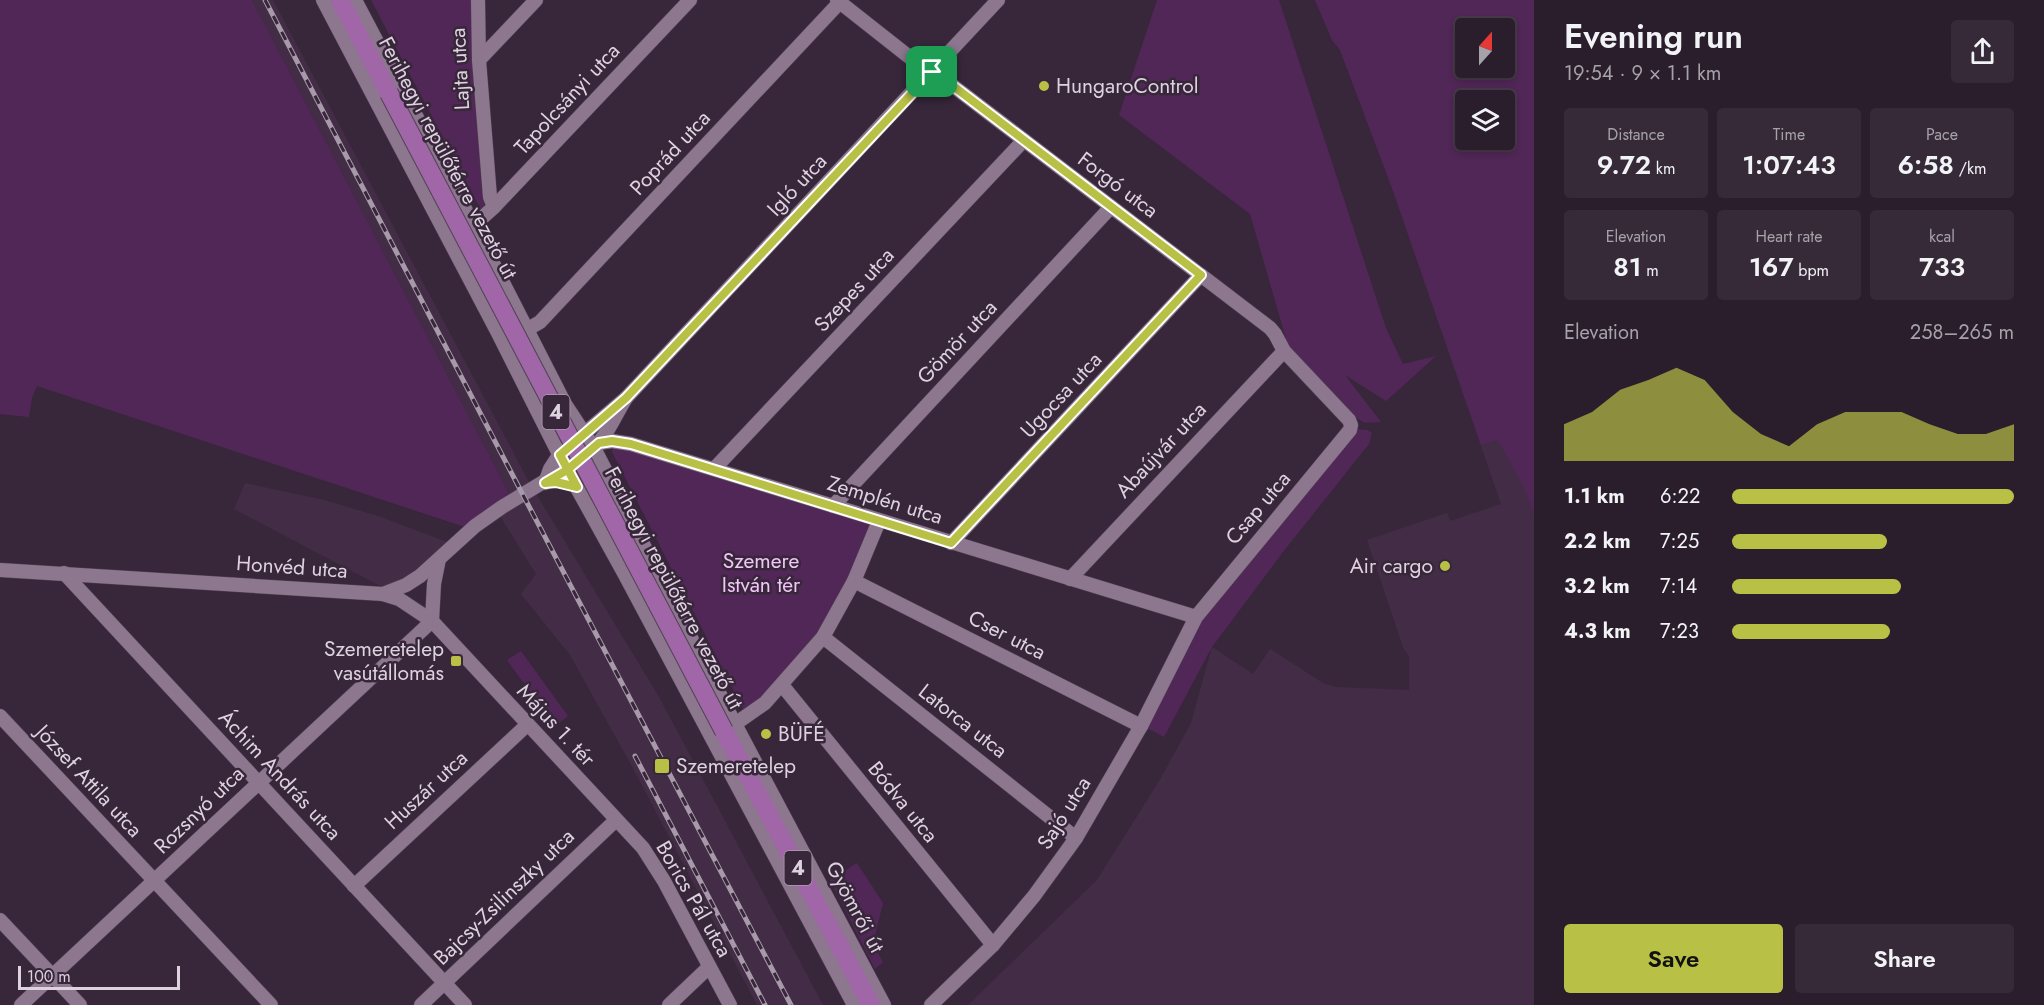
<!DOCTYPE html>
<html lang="en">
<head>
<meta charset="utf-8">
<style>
  :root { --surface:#2a1d2c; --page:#362a38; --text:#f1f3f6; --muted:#a5a2a9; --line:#463b48; --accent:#b9c046 }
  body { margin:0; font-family:Jost,sans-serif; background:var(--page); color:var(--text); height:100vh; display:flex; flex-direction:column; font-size:22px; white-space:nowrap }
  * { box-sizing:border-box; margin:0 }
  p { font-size:20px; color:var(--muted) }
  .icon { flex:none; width:33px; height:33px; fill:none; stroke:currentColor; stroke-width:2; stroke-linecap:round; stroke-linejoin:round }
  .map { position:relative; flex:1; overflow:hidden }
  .drawer { display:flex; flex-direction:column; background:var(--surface); width:510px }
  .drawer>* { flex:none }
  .needle { width:39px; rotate:21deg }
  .buttons { position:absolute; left:1455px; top:18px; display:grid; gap:12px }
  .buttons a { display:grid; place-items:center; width:60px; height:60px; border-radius:6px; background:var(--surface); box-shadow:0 3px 9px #0003,0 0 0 2px var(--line); font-size:30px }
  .scale { position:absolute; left:18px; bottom:15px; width:162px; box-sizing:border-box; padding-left:6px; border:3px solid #ded2df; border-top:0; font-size:16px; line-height:21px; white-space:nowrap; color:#ded2df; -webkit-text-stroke:4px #38273b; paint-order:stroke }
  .pin { position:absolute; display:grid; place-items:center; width:51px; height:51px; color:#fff; margin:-26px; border-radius:12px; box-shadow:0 3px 9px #0006 }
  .round { display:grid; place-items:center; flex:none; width:63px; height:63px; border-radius:6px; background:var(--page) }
  .headline { display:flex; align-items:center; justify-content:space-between; height:102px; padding:0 30px }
  h1 { font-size:33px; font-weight:600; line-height:45px }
  .figures { display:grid; grid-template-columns:repeat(3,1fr); gap:9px; height:102px; padding:6px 30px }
  .figures div { display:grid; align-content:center; border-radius:6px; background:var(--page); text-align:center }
  .figures b { font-size:26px; font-weight:600 }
  .figures small { font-size:16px; font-weight:400 }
  .figures p { font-size:16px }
  .chart { height:168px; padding:12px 30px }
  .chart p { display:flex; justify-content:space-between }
  .chart svg { width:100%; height:108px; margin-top:6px; fill:var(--accent); opacity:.7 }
  .action { display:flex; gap:12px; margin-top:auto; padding:12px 30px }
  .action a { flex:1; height:69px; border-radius:6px; background:var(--accent); color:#111; font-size:24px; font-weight:600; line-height:69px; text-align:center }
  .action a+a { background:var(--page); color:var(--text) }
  ul { padding:0 30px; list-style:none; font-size:20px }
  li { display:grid; grid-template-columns:96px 72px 1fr; align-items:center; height:45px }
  li i { height:15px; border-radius:8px; background:var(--accent) }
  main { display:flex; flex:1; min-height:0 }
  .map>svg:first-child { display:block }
  .built { fill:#432d46; fill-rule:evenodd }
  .green { fill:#502756; fill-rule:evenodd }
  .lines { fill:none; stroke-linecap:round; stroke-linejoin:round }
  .minor-casing { stroke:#514252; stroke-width:15 }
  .major-casing { stroke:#514252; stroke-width:20 }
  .minor { stroke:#8c778f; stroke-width:14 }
  .major { stroke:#a066a8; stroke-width:18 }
  .rail-casing { stroke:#a799a9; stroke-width:5 }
  .rail { stroke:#38273b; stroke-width:3; stroke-dasharray:9; stroke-linecap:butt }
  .major-bridge-casing { stroke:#514252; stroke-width:20; stroke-linecap:butt }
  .major-bridge { stroke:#a066a8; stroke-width:18 }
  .route-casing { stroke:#fff; stroke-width:12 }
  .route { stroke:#b9c046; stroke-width:8 }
  .poi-dot { fill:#b9c046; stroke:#38273b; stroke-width:2 }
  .labels { text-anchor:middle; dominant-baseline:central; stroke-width:5; stroke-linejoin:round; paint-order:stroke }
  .shield { fill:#38273b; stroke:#ac9fae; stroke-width:1.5 }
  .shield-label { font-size:20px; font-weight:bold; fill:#ded2df }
  .street-label { font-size:21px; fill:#ded2df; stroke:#38273b }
  .poi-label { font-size:21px; fill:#ded2df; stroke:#38273b; text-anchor:start }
  .park-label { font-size:21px; fill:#f1c5f7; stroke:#38273b }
</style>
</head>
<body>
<main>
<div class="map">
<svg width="1534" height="1005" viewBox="0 0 1534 1005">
  <rect width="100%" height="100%" fill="#38273b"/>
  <g class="built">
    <polygon points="252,0 273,0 530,484 659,697 823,1005 757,1005 634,770 570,655 521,594 536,574 497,511 513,501"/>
    <path d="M1315,0H1534V1005H968L1097,880L1161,778L1191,723L1212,647L1253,674L1270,649L1323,683L1335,687L1409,690V656L1403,647L1367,540L1447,513L1450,521L1501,504L1392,188L1340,50L1332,40ZM1466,28H1504V68H1466ZM1466,100H1504V140H1466Z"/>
    <polygon points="245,483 324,500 381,517 447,542 405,579 384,588 234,509"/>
  </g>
  <g class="green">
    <polygon points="0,0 252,0 513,501 471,529 37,386 32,398 29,417 0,414"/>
    <polygon points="371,0 473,0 473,37 485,203 482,212"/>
    <polygon points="1157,0 1279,0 1386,328 1403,364 1436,356 1386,401 1345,375 1381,422 1365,423 1353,416 1288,346 1250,214 1119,115"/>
    <path d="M1315,0H1534V515L1525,489L1498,440L1481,445L1392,188L1340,50L1332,40ZM1466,28H1504V68H1466ZM1466,100H1504V140H1466Z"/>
    <polygon points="1355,429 1368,430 1372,433 1369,444 1283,552 1212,647 1164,737 1147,728 1201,618"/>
    <path d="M613,446L621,447L873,525C848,581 821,636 779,682C768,693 756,703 745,713L612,452Z"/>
    <polygon points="521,651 568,716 555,726 507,660"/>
    <polygon points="857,863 883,903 873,944 883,962 875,969 830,880"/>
  </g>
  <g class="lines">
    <g class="minor-casing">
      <g id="minor">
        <polyline points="323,0 498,333 567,470 624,573 854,1005"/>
        <polyline points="355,0 472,222 565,404 594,448 735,724 884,1005"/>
        <polyline points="478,0 479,60 490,197 494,207"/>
        <polyline points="837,0 922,67 944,79 1270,328 1275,334 1284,351 1349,420 1351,425 1350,430 1196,617 1141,726 1076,838 1034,896 993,945 931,1005"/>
        <polyline points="479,60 536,0"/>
        <polyline points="472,222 483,217 494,207 690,0"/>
        <polyline points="528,329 540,322 840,2"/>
        <polyline points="599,443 612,441 631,444 1196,617"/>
        <path d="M589,452C606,439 614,417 626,398"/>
        <polyline points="714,469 1024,140"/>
        <polyline points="545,483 550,469 559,455 626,398 998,0"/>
        <polyline points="833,506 1111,207"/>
        <polyline points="951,543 1201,275"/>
        <polyline points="0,570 383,594 406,585 420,576 475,526 502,507 573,464"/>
        <polyline points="64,573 465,1005"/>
        <polyline points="1070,579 1284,351"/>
        <polyline points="854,581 1141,726"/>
        <polyline points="383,594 399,599 432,621 643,848 664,881 730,1005"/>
        <polyline points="432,621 434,584 439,559"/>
        <polyline points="823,637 1076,838"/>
        <polyline points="782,685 993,945"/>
        <polyline points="0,716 271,1005"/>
        <polyline points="735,724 765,703 823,637 854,581 879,521"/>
        <polyline points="354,886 527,725"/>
        <polyline points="0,920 80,1005"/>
        <polyline points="21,1005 432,621"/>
        <polyline points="421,1005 616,820"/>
        <polyline points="669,1005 709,967"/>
      </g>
    </g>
    <g class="major-casing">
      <g id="major">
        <polyline points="340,0 389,93"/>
        <polyline points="724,731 871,1005"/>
      </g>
    </g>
    <use href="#minor" class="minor"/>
    <use href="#major" class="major"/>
    <g class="rail-casing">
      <g id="rail">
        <polyline points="265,0 523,495 791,1005"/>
        <polyline points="635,756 765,1005"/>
      </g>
    </g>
    <use href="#rail" class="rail"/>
    <g class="major-bridge-casing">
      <polyline id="major-bridge" points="389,93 724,731"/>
    </g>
    <use href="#major-bridge" class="major-bridge"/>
  </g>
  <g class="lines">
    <g class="route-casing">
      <polyline id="route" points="932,72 626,398 560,455 577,487 556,482 545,483 567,470 599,443 612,441 631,444 951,543 1201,275 944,79 932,72"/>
    </g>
    <use href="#route" class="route"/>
  </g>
  <g class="poi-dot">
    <circle cx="1044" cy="86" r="6"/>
    <circle cx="1445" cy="566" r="6"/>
    <rect x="450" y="655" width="12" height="12" rx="3"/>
    <circle cx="766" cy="734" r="6"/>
    <rect x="654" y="758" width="16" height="16" rx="3"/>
  </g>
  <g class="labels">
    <g class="shield">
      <rect x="542.5" y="395" width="27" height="34" rx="4.5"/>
      <rect x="784.5" y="851" width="27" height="34" rx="4.5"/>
    </g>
    <g class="shield-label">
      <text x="556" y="412">4</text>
      <text x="798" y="868">4</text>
    </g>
    <g class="street-label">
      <text transform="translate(460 69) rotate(-93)">Lajta utca</text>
      <text transform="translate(567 99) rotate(-47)">Tapolcsányi utca</text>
      <text transform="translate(670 153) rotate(-47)">Poprád utca</text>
      <text transform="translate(448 158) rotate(62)">Ferihegyi repülőtérre vezető út</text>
      <text transform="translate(797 185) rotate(-47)">Igló utca</text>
      <text transform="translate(1118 185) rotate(37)">Forgó utca</text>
      <text transform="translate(854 290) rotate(-47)">Szepes utca</text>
      <text transform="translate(957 342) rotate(-47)">Gömör utca</text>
      <text transform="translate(1061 395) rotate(-47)">Ugocsa utca</text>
      <text transform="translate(1161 450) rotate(-47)">Abaújvár utca</text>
      <text transform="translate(885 500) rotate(17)">Zemplén utca</text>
      <text transform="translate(1258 508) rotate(-50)">Csap utca</text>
      <text transform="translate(292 567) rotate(4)">Honvéd utca</text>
      <text transform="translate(674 588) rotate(62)">Ferihegyi repülőtérre vezető út</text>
      <text transform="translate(1007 635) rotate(27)">Cser utca</text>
      <text transform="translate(963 721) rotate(38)">Latorca utca</text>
      <text transform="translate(556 725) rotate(47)">Május 1. tér</text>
      <text transform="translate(280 775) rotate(47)">Áchim András utca</text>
      <text transform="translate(89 781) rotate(47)">József Attila utca</text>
      <text transform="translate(426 790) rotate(-43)">Huszár utca</text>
      <text transform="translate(903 802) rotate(51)">Bódva utca</text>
      <text transform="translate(199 810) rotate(-44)">Rozsnyó utca</text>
      <text transform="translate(1064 813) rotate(-58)">Sajó utca</text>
      <text transform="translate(504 897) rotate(-44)">Bajcsy-Zsilinszky utca</text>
      <text transform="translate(694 899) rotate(60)">Borics Pál utca</text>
      <text transform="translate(855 907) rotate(62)">Gyömrői út</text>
    </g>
    <g class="poi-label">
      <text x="1056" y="86">HungaroControl</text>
      <text x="1433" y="566" text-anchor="end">Air cargo</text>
      <text x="444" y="649" text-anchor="end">Szemeretelep<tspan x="444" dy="24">vasútállomás</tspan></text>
      <text x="778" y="734">BÜFÉ</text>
      <text x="676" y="766">Szemeretelep</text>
    </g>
    <g class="park-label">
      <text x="761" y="561">Szemere<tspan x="761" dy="24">István tér</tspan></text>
    </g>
  </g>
</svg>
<div class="buttons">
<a><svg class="needle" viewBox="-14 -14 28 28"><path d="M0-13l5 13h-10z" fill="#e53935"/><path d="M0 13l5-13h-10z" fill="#a5a2a9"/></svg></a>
<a><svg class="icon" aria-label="layers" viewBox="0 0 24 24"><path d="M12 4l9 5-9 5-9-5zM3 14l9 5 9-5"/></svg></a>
</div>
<div class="scale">100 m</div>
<div class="pin" style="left:932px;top:72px;background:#1e9e55"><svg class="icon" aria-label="arrive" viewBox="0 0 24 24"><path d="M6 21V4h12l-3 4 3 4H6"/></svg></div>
</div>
<section class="drawer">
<div class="headline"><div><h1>Evening run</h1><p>19:54 · 9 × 1.1 km</p></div><a class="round"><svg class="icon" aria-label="share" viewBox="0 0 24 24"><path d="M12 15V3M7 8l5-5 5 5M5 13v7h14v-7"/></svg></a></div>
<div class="figures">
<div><p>Distance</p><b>9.72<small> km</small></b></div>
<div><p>Time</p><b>1:07:43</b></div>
<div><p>Pace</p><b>6:58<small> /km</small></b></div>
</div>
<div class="figures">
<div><p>Elevation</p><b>81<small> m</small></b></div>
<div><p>Heart rate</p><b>167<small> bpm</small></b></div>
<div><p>kcal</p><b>733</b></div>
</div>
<div class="chart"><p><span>Elevation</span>258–265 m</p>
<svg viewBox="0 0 160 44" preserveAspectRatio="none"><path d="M0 44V29L10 24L20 15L30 11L40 6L50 11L60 24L70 33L80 38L90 29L100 24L110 24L120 24L130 29L140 33L150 33L160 29V44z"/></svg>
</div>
<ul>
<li><b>1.1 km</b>6:22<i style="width:100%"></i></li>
<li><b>2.2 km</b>7:25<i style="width:55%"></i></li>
<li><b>3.2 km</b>7:14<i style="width:60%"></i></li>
<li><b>4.3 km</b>7:23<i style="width:56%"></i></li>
</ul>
<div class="action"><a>Save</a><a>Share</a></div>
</section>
</main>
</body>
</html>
